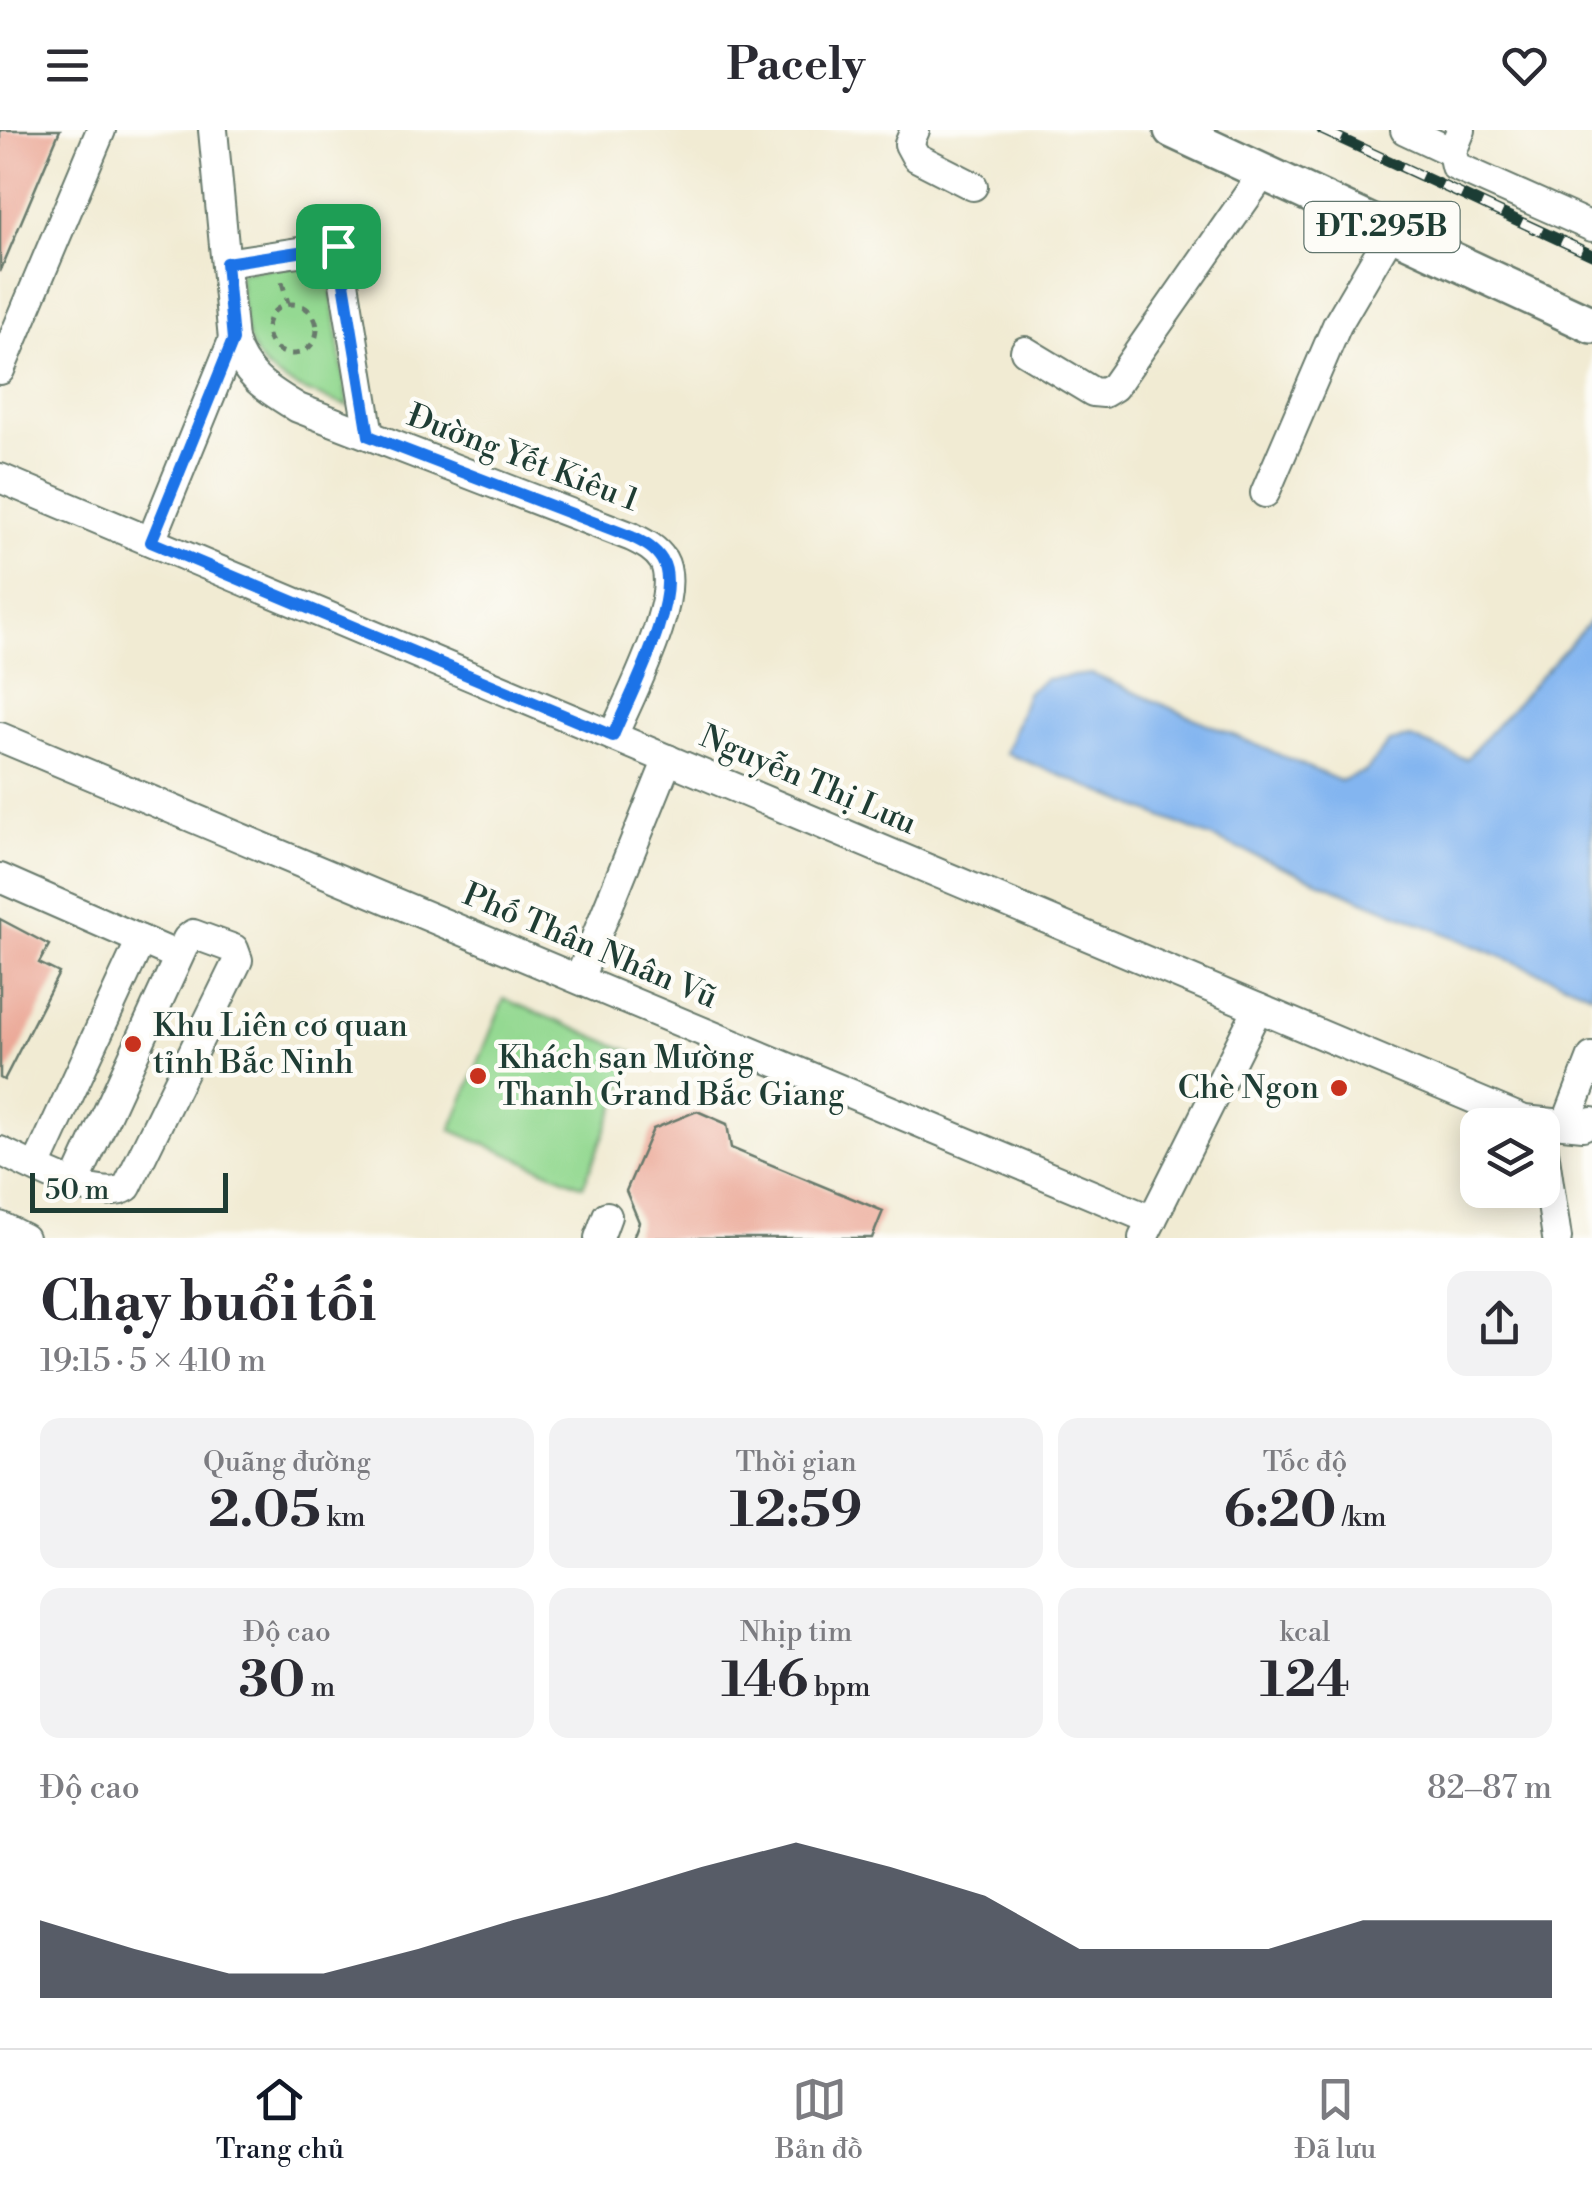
<!DOCTYPE html>
<html lang="vi">
<head>
<meta charset="utf-8">
<style>
  :root { --surface:#fff; --page:#f2f2f3; --text:#2b2b33; --muted:#7c7c81; --line:#e1e1e2; --accent:#111827 }
  body { margin:0; font-family:"Libre Bodoni",serif; background:var(--page); color:var(--text); height:100vh; display:flex; flex-direction:column; font-size:38px; white-space:nowrap }
  * { box-sizing:border-box; margin:0 }
  p { font-size:32px; color:var(--muted) }
  .icon { flex:none; width:55px; height:55px; fill:none; stroke:currentColor; stroke-width:2; stroke-linecap:round; stroke-linejoin:round }
  .map { position:relative; height:1108px; overflow:hidden }
  .drawer { display:flex; flex-direction:column; background:var(--surface); flex:1 }
  .drawer>* { flex:none }
  .buttons { position:absolute; left:1460px; top:978px; display:grid; gap:20px }
  .buttons a { display:grid; place-items:center; width:100px; height:100px; border-radius:20px; background:var(--surface); box-shadow:0 5px 25px #0003; font-size:50px }
  .scale { position:absolute; left:30px; bottom:25px; width:198px; box-sizing:border-box; padding-left:10px; border:5px solid #1f3d34; border-top:0; font-size:28px; line-height:35px; white-space:nowrap; color:#1f3d34; -webkit-text-stroke:8px #fdfcf7; paint-order:stroke }
  .pin { position:absolute; display:grid; place-items:center; width:85px; height:85px; color:#fff; margin:-42px; border-radius:20px; box-shadow:0 5px 15px #0006 }
  .round { display:grid; place-items:center; flex:none; width:105px; height:105px; border-radius:20px; background:var(--page) }
  .overview { display:flex; align-items:center; justify-content:space-between; height:170px; padding:0 40px }
  h1 { font-size:55px; font-weight:700; line-height:75px }
  .metrics { display:grid; grid-template-columns:repeat(3,1fr); gap:15px; height:170px; padding:10px 40px }
  .metrics div { display:grid; align-content:center; border-radius:20px; background:var(--page); text-align:center }
  .metrics b { font-size:50px; font-weight:700 }
  .metrics small { font-size:28px; font-weight:400 }
  .metrics p { font-size:28px }
  .chart { height:280px; padding:20px 40px }
  .chart p { display:flex; justify-content:space-between }
  .chart svg { width:100%; height:180px; margin-top:10px; fill:var(--accent); opacity:.7 }
  header { display:flex; justify-content:space-between; align-items:center; height:130px; padding:0 40px; background:var(--surface); font-size:45px; font-weight:700 }
  .menu { display:flex; justify-content:space-around; align-items:center; height:140px; border-top:2px solid var(--line); background:var(--surface); font-size:28px; color:var(--muted) }
  .menu a { display:grid; justify-items:center; gap:5px }
  .menu .on { color:var(--accent) }
  .map>svg:first-child { display:block }
  .green { fill:#94d992; stroke:#5a8b63; stroke-width:2.5 }
  .water { fill:#83b5f0; stroke:#517992; stroke-width:2.5 }
  .building { fill:#eba897 }
  .lines { fill:none; stroke-linecap:round; stroke-linejoin:round }
  .minor-casing { stroke:#687a6c; stroke-width:32 }
  .major-casing { stroke:#687a6c; stroke-width:40 }
  .path { stroke:#687a6c; stroke-width:5; stroke-dasharray:8 8; stroke-linecap:butt }
  .minor { stroke:#fff; stroke-width:28 }
  .major { stroke:#fff; stroke-width:35 }
  .rail-casing { stroke:#1f3d34; stroke-width:11 }
  .rail { stroke:#fdfcf7; stroke-width:8; stroke-dasharray:22; stroke-linecap:butt }
  .route-casing { stroke:#fff; stroke-width:20 }
  .route { stroke:#1a73e8; stroke-width:12 }
  .poi-dot { fill:#c8321e; stroke:#fdfcf7; stroke-width:4 }
  .labels { text-anchor:middle; dominant-baseline:central; stroke-width:9; stroke-linejoin:round; paint-order:stroke }
  .shield { fill:#fdfcf7; stroke:#62766e; stroke-width:2.5 }
  .shield-label { font-size:30px; font-weight:bold; fill:#1f3d34 }
  .street-label { font-size:32px; fill:#1f3d34; stroke:#fdfcf7 }
  .poi-label { font-size:32px; fill:#1f3d34; stroke:#fdfcf7; text-anchor:start }
</style>
</head>
<body>
<header><svg class="icon" aria-label="menu" viewBox="0 0 24 24"><path d="M4 6h16M4 12h16M4 18h16"/></svg>Pacely<svg class="icon" aria-label="heart" viewBox="0 0 24 24"><path d="M12 20l-8-8c-3-5 5-10 8-4 3-6 11-1 8 4z"/></svg></header>
<div class="map">
<svg width="1592" height="1108" viewBox="0 0 1592 1108">
  <rect width="100%" height="100%" fill="#fdfcf7"/>
  <filter id="ink" filterUnits="userSpaceOnUse"><feTurbulence type="fractalNoise" baseFrequency=".01" numOctaves="2"/><feDisplacementMap in="SourceGraphic" scale="20" xChannelSelector="R" yChannelSelector="G"/><feConvolveMatrix kernelMatrix="1 2 1 2 8 2 1 2 1" color-interpolation-filters="sRGB"/></filter>
  <filter id="wash" filterUnits="userSpaceOnUse"><feTurbulence type="fractalNoise" baseFrequency=".0048" numOctaves="4" result="noise"/><feDisplacementMap in="SourceGraphic" scale="40" xChannelSelector="R" yChannelSelector="G"/><feGaussianBlur stdDeviation="2.25" result="paint"/><feColorMatrix in="noise" values="0 0 0 0 0 0 0 0 0 0 0 0 0 0 0 0 0 1.4 0 .05"/><feComposite in="paint" operator="in"/></filter>
  <g filter="url(#wash)">
    <rect width="100%" height="100%" fill="#f1ebd3"/>
    <g class="green">
      <path d="M327,129L348,276C259,246 244,237 239,142Z"/>
      <polygon points="504,869 637,924 583,1056 451,1000"/>
    </g>
    <polygon class="water" points="1592,489 1592,864 1006,623 1027,563 1046,549 1092,544 1340,651 1366,641 1389,612 1411,608 1466,629"/>
    <g id="blocks">
      <g class="building">
        <polygon points="0,0 60,0 0,142"/>
        <polygon points="0,789 49,815 39,833 59,843 4,950 0,948"/>
        <polygon points="697,981 727,994 731,1018 883,1081 872,1108 633,1108 639,1092 626,1061 653,999"/>
      </g>
    </g>
  </g>
  <g filter="url(#ink)">
    <use href="#blocks" fill-opacity="0" stroke="#687a6c" stroke-width="2.5"/>
    <g class="lines">
      <g class="minor-casing">
        <g id="minor">
          <path d="M213,0L233,210C244,246 267,259 298,278L632,407C644,413 655,418 663,430C684,466 628,569 613,606"/>
          <polyline points="915,0 909,14 916,27 973,56"/>
          <polyline points="1405,0 1452,22"/>
          <polyline points="1461,0 1452,22 1455,36 1592,97"/>
          <polyline points="226,133 338,116 369,305"/>
          <polyline points="1025,221 1093,262 1104,263 1114,257 1264,42"/>
          <polyline points="0,240 101,0"/>
          <polyline points="0,348 1524,990 1583,996 1592,992"/>
          <polyline points="1265,363 1337,195 1392,101"/>
          <polyline points="151,411 233,210"/>
          <polyline points="0,607 1152,1090"/>
          <polyline points="0,748 141,810"/>
          <polyline points="579,849 668,629"/>
          <polyline points="1566,994 1592,927"/>
          <polyline points="1542,1007 1557,1108"/>
          <path d="M0,1021C29,1034 100,1075 127,1057L238,830L234,819L193,804L187,809L75,1053"/>
          <polyline points="36,1037 141,810 178,826"/>
          <polyline points="0,1096 24,1108"/>
          <polyline points="599,1108 607,1086"/>
          <polyline points="1143,1108 1258,878"/>
        </g>
      </g>
      <g class="major-casing">
        <polyline id="major" points="1172,0 1592,195"/>
      </g>
      <g class="path">
        <polyline points="282,152 288,173"/>
        <circle cx="292" cy="199" r="25"/>
      </g>
      <use href="#minor" class="minor"/>
      <use href="#major" class="major"/>
      <g class="rail-casing">
        <polyline id="rail" points="1322,0 1592,125"/>
      </g>
      <use href="#rail" class="rail"/>
    </g>
  </g>
  <g class="lines" filter="url(#ink)">
    <g class="route-casing">
      <path id="route" d="M338,116L369,306L632,407C644,413 655,418 662,430C684,465 628,569 613,606L151,412L233,210L226,133Z"/>
    </g>
    <use href="#route" class="route"/>
  </g>
  <g class="poi-dot">
    <circle cx="133" cy="914" r="10"/>
    <circle cx="478" cy="946" r="10"/>
    <circle cx="1339" cy="958" r="10"/>
  </g>
  <g class="labels">
    <rect class="shield" x="1304.5" y="72" width="155" height="50" rx="8"/>
    <g class="shield-label">
      <text x="1382" y="97">ĐT.295B</text>
    </g>
    <g class="street-label">
      <text transform="translate(523 328) rotate(21)">Đường Yết Kiêu 1</text>
      <text transform="translate(808 650) rotate(23)">Nguyễn Thị Lưu</text>
      <text transform="translate(590 816) rotate(23)">Phố Thân Nhân Vũ</text>
    </g>
    <g class="poi-label">
      <text x="153" y="896">Khu Liên cơ quan<tspan x="153" dy="37">tỉnh Bắc Ninh</tspan></text>
      <text x="498" y="928">Khách sạn Mường<tspan x="498" dy="37">Thanh Grand Bắc Giang</tspan></text>
      <text x="1319" y="958" text-anchor="end">Chè Ngon</text>
    </g>
  </g>
</svg>
<div class="buttons">
<a><svg class="icon" aria-label="layers" viewBox="0 0 24 24"><path d="M12 4l9 5-9 5-9-5zM3 14l9 5 9-5"/></svg></a>
</div>
<div class="scale">50 m</div>
<div class="pin" style="left:338px;top:116px;background:#1e9e55"><svg class="icon" aria-label="arrive" viewBox="0 0 24 24"><path d="M6 21V4h12l-3 4 3 4H6"/></svg></div>
</div>
<section class="drawer">
<div class="overview"><div><h1>Chạy buổi tối</h1><p>19:15 · 5 × 410 m</p></div><a class="round"><svg class="icon" aria-label="share" viewBox="0 0 24 24"><path d="M12 15V3M7 8l5-5 5 5M5 13v7h14v-7"/></svg></a></div>
<div class="metrics">
<div><p>Quãng đường</p><b>2.05<small> km</small></b></div>
<div><p>Thời gian</p><b>12:59</b></div>
<div><p>Tốc độ</p><b>6:20<small> /km</small></b></div>
</div>
<div class="metrics">
<div><p>Độ cao</p><b>30<small> m</small></b></div>
<div><p>Nhịp tim</p><b>146<small> bpm</small></b></div>
<div><p>kcal</p><b>124</b></div>
</div>
<div class="chart"><p><span>Độ cao</span>82–87 m</p>
<svg viewBox="0 0 160 44" preserveAspectRatio="none"><path d="M0 44V25L10 32L20 38L30 38L40 32L50 25L60 19L70 12L80 6L90 12L100 19L110 32L120 32L130 32L140 25L150 25L160 25V44z"/></svg>
</div>
</section>
<nav class="menu">
<a class="on"><svg class="icon" aria-label="home" viewBox="0 0 24 24"><path d="M3 11l9-7 9 7M6 9v11h12V9"/></svg>Trang chủ</a>
<a><svg class="icon" aria-label="map" viewBox="0 0 24 24"><path d="M3 6l6-2 6 2 6-2v14l-6 2-6-2-6 2zM9 4v14M15 6v14"/></svg>Bản đồ</a>
<a><svg class="icon" aria-label="saved" viewBox="0 0 24 24"><path d="M7 4h10v16l-5-4-5 4z"/></svg>Đã lưu</a>
</nav>
</body>
</html>
